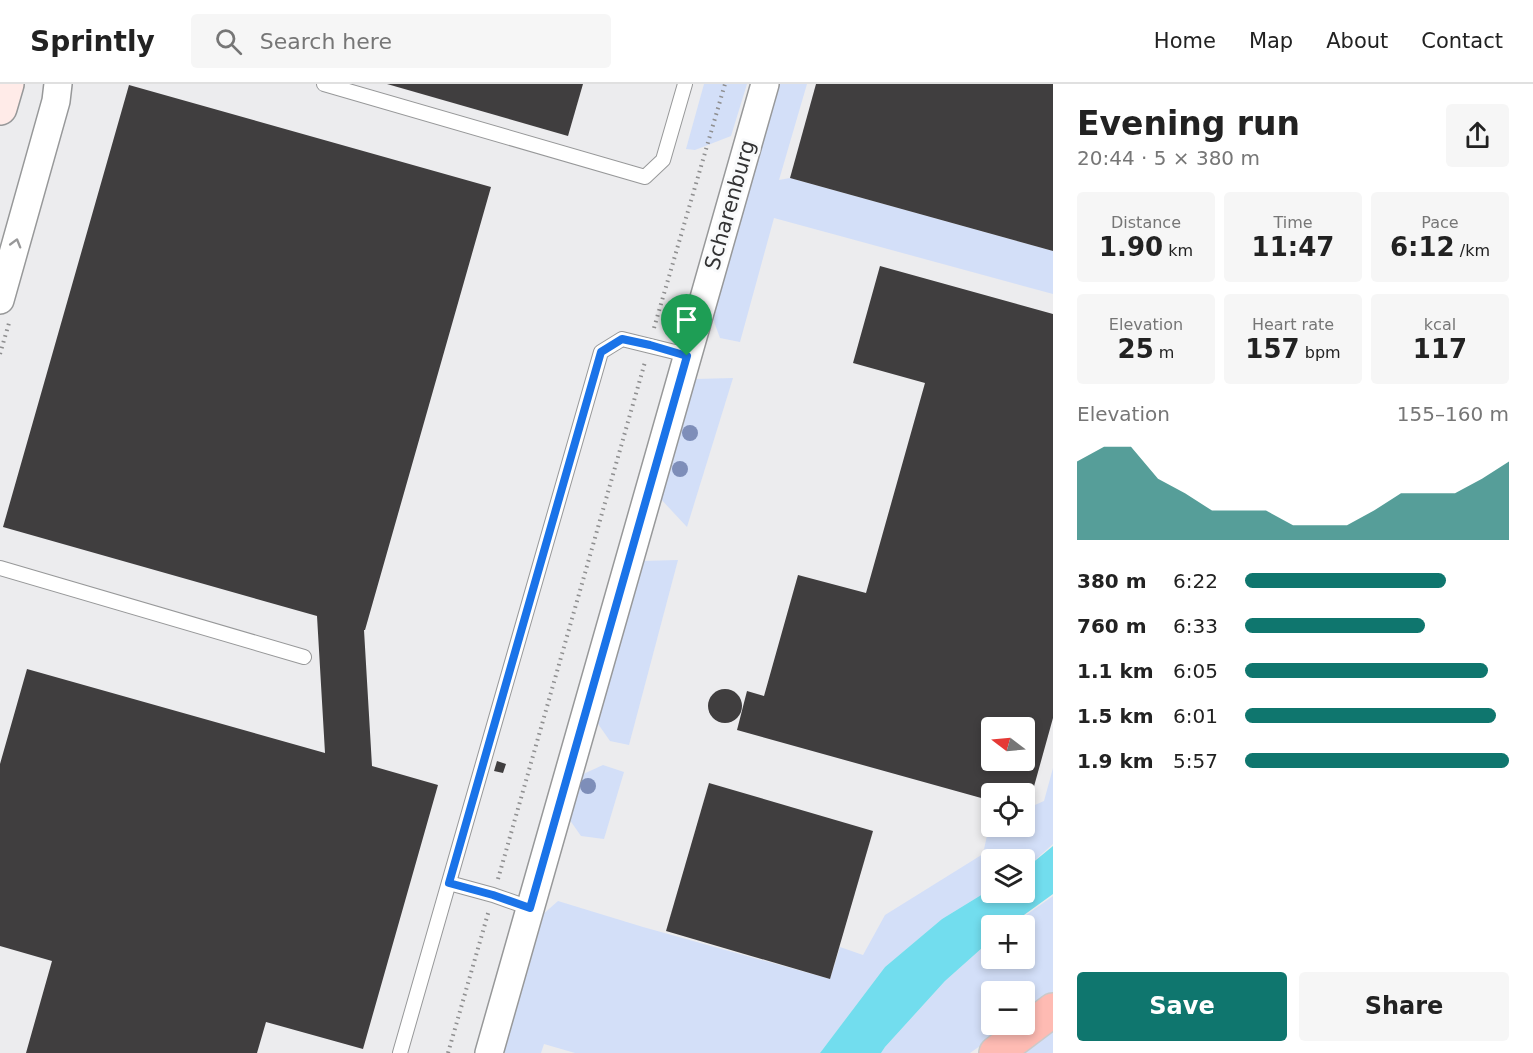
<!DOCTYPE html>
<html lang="en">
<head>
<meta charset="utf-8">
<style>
  :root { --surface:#fff; --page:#f6f6f6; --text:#222; --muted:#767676; --line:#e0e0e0; --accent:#0f766e }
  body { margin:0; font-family:"DejaVu Sans",sans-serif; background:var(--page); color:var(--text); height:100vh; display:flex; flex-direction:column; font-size:22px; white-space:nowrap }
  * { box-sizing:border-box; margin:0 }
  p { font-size:20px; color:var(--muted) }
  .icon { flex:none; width:33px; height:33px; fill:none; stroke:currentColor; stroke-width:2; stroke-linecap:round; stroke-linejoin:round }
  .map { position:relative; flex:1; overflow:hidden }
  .details { display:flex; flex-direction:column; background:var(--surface); width:480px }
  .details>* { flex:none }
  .needle { width:39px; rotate:286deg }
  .controls { position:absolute; left:981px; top:633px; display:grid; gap:12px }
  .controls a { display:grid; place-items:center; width:54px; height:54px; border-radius:6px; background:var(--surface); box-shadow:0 3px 9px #0003; font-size:30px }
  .pin { position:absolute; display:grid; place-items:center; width:51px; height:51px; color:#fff; margin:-62px -26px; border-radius:50% 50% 50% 0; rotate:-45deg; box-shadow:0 0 6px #0007 }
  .pin .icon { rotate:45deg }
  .round { display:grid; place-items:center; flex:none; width:63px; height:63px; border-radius:6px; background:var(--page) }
  .headline { display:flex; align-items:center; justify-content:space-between; height:102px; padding:0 24px }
  h1 { font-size:33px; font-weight:600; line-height:45px }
  .stats { display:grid; grid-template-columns:repeat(3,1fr); gap:9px; height:102px; padding:6px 24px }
  .stats div { display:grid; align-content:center; border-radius:6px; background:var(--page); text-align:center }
  .stats b { font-size:26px; font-weight:600 }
  .stats small { font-size:16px; font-weight:400 }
  .stats p { font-size:16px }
  .chart { height:168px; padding:12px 24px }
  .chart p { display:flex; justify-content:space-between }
  .chart svg { width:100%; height:108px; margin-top:6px; fill:var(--accent); opacity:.7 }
  .primary-button { display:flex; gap:12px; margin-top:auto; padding:12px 24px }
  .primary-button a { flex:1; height:69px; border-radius:6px; background:var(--accent); color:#fff; font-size:24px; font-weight:600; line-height:69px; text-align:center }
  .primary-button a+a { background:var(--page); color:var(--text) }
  ul { padding:0 24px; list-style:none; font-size:20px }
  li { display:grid; grid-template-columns:96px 72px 1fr; align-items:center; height:45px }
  li i { height:15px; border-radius:8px; background:var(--accent) }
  header { display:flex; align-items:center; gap:36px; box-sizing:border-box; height:84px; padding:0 30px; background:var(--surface); border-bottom:2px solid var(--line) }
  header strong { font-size:28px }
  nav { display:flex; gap:33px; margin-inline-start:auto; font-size:21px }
  .search { width:420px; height:54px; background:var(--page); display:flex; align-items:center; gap:15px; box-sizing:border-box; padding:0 21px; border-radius:6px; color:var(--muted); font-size:22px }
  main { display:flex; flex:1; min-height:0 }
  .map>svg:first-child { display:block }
  .green { fill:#d3dff8 }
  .water { fill:#72ddee }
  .building { fill:#403e3f; fill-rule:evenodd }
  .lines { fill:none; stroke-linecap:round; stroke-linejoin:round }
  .lane-casing { stroke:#979899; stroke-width:16 }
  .street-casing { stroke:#979899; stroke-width:30 }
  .secondary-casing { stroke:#979899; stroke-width:36 }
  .highway-casing { stroke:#cacaca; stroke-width:36 }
  .path { stroke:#8e8e8f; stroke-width:4; stroke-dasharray:1.5 4.5; stroke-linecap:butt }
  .lane { stroke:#fff; stroke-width:14 }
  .street { stroke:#fff; stroke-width:27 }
  .secondary { stroke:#ffebe8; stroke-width:33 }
  .highway { stroke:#febbb3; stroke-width:33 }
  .tree { fill:#7e8eb9 }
  .oneway { stroke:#989899 }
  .route-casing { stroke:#fff; stroke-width:12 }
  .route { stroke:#1a73e8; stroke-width:8 }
  .labels { text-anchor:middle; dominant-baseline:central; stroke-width:6; stroke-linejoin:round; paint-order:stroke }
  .street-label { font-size:21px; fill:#323233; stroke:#f9fafb }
</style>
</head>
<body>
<header>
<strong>Sprintly</strong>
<div class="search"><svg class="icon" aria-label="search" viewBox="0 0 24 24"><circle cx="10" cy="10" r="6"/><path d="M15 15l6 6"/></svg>Search here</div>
<nav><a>Home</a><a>Map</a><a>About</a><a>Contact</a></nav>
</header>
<main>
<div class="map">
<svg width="1053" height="969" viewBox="0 0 1053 969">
  <rect width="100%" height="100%" fill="#ececee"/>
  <g class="green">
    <polygon points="704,0 747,0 731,52 695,66 686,65"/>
    <polygon points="776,0 807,0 779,96 790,94 1053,167 1053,210 774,134 740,258 720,254 713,235 745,104"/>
    <polygon points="733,294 687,443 658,412 695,295"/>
    <polygon points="678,476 629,661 610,657 596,637 641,477"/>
    <polygon points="603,681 624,688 604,755 581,752 567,732 579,692"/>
    <polygon points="1053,684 1053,760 1025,785 1024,776 992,776 991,805 942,835 885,883 820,969 575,969 544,960 541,969 505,969 504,965 541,832 558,817 643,843 830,895 840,863 863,871 885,831 983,770 991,733 992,742 1024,742 1025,723 1028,724 1044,717"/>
    <polygon points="1053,812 1053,910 1025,930 1024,908 992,908 992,940 1010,941 970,969 881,969 885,963 945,897 991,856 992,874 1024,874 1024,842 1012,841"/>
    <polygon points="1053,939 1053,969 1012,969"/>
  </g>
  <polygon class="water" points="1053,762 1053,810 1010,841 992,842 991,856 945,897 885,963 881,969 820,969 885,883 942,835 991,805 992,808 1024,808 1025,785"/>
  <g class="building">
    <polygon points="387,0 583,0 568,52"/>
    <polygon points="816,0 1053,0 1053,167 790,94"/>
    <polygon points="129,1 491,103 365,546 364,546 372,682 438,701 363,965 266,938 257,969 26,969 52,877 0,862 0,680 27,585 325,669 317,532 3,443"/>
    <path d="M880,182L1053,230V634L1028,724L1024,726V710H992V717L737,646L747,607L764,612L798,491L866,509L925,299L853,279ZM992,644H1024V676H992Z"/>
    <circle cx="725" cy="622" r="17"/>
    <polygon points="497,677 506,680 503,689 494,687"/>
    <polygon points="709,699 873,747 830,895 666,847"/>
  </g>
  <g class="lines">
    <g class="lane-casing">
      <g id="lane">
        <polyline points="324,0 645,93 663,76 685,0"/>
        <polyline points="0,484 304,573"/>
        <polyline points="449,799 493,811 530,824"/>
        <polyline points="400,969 601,268 622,255 687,271"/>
      </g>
    </g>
    <g class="street-casing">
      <g id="street">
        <polyline points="0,216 56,17 58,0"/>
        <polyline points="489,969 765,0"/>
      </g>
    </g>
    <g class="secondary-casing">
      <polyline id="secondary" points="0,24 7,0"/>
    </g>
    <g class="highway-casing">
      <polyline id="highway" points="996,969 1053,926"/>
    </g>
    <g class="path">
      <polyline points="654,244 725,0"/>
      <polyline points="0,270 9,239"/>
      <polyline points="498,795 645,278"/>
      <polyline points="448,969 489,826"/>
    </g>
    <use href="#lane" class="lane"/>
    <use href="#street" class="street"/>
    <use href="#secondary" class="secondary"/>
    <use href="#highway" class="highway"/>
  </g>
  <g class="tree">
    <circle cx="690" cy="349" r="8"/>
    <circle cx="680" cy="385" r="8"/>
    <circle cx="588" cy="702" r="8"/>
  </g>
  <defs><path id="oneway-chevron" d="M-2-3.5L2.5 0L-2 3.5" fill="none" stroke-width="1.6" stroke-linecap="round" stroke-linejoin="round" transform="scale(1.5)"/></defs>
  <use class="oneway" href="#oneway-chevron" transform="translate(16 159) rotate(-74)"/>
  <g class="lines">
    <g class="route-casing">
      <polygon id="route" points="622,255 650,261 687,272 530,824 493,811 449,799 601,268"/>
    </g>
    <use href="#route" class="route"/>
  </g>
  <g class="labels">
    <g class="street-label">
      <text transform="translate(730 121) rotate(-74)">Scharenburg</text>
    </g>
  </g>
</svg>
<div class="controls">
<a><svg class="needle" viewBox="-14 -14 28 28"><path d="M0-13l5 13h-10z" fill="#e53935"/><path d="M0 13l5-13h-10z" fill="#767676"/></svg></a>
<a><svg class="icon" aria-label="locate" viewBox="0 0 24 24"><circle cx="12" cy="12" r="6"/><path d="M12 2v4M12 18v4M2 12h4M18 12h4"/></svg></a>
<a><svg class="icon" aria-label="layers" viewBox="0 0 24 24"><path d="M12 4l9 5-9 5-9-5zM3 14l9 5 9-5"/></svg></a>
<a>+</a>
<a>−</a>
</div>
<div class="pin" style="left:687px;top:272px;background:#1e9e55"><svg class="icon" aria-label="arrive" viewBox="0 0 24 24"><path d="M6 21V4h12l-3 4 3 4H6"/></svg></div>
</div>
<section class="details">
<div class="headline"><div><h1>Evening run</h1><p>20:44 · 5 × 380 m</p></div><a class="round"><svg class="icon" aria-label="share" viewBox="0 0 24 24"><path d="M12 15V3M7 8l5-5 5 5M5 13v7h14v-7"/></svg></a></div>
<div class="stats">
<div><p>Distance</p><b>1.90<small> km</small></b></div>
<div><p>Time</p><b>11:47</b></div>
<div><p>Pace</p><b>6:12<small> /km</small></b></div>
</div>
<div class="stats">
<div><p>Elevation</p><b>25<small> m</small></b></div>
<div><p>Heart rate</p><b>157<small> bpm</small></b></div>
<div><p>kcal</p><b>117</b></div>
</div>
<div class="chart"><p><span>Elevation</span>155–160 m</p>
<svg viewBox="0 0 160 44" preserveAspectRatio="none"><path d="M0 44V12L10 6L20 6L30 19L40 25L50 32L60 32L70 32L80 38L90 38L100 38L110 32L120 25L130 25L140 25L150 19L160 12V44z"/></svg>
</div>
<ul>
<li><b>380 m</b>6:22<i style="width:76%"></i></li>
<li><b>760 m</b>6:33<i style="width:68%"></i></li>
<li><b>1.1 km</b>6:05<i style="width:92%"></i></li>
<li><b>1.5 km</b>6:01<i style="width:95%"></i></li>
<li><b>1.9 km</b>5:57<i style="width:100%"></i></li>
</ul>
<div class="primary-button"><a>Save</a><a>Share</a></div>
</section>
</main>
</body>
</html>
